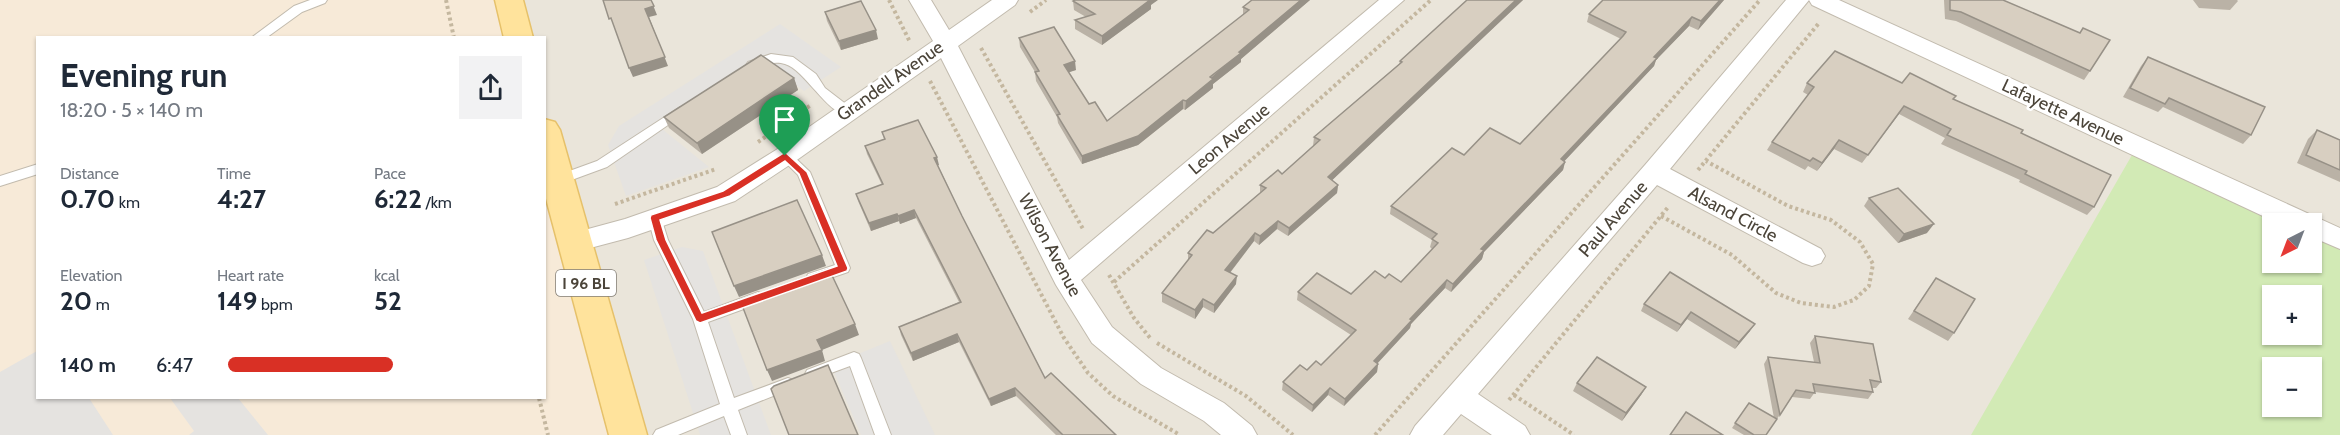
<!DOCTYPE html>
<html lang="en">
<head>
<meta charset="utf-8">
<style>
  :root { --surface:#fff; --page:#f2f2f3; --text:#1f2937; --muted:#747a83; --accent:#d93025 }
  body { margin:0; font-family:Cabin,sans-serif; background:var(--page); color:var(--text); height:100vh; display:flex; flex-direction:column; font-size:22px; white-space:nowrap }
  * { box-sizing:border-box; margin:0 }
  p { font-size:20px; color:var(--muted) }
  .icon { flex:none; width:33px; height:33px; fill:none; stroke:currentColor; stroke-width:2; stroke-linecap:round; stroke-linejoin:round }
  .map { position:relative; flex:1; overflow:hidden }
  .details { position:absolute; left:36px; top:36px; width:510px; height:363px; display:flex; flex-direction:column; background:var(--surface); border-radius:0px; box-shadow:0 2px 4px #0004 }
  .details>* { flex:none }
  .needle { width:39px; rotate:222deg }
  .tools { position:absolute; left:2262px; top:213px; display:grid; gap:12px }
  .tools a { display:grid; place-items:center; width:60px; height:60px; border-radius:0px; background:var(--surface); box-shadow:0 2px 4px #0004; font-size:30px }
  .pin { position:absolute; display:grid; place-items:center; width:51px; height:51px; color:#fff; margin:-62px -26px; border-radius:50% 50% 50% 0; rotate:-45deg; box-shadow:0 0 6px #0007 }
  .pin .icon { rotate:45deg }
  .round { display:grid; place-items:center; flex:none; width:63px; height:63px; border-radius:0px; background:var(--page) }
  .head { display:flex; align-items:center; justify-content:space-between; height:102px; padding:0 24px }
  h1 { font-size:33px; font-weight:800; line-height:45px }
  .figures { display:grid; grid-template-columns:repeat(3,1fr); gap:9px; height:102px; padding:6px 24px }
  .figures div { display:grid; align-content:center }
  .figures b { font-size:26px; font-weight:800 }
  .figures small { font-size:16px; font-weight:400 }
  .figures p { font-size:16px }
  ul { padding:0 24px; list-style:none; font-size:20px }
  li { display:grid; grid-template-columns:96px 72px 1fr; align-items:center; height:45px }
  li i { height:15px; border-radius:8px; background:var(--accent) }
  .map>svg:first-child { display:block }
  .residential { fill:#eae5da; fill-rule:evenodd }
  .commercial { fill:#f7ead8 }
  .green { fill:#d2eab5; fill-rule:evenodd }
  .parking { fill:#e5e3e0 }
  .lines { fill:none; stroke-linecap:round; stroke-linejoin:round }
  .service-casing { stroke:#c2bbae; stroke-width:2 }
  .minor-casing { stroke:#c2bbae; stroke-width:2 }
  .primary-casing { stroke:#e6c16a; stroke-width:3 }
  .path { stroke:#c4b79f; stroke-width:4; stroke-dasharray:3 3; stroke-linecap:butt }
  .service { fill:#fff; fill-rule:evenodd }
  .minor { fill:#fff; fill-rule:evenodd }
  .primary { fill:#ffe39c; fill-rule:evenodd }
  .wall { fill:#bab2a6 }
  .shaded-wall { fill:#979187 }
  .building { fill:#d8cfc1; stroke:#979187; stroke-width:1.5 }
  .route { fill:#d93025; stroke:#fff; stroke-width:1.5; fill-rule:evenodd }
  .labels { text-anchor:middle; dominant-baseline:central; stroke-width:5; stroke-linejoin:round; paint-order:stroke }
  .shield { fill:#fff; stroke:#817c74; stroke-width:1.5 }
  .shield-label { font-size:16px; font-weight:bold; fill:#4b4439 }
  .street-label { font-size:18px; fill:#4b4439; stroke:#fff }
</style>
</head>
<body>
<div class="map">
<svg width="2340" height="435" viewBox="0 0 2340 435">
  <rect width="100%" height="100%" fill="#f6f3ec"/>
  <path class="residential" d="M513,0H2340V435H633L545,114L544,38L524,37ZM2272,224H2312V262H2272ZM2272,296H2312V334H2272ZM2272,368H2312V406H2272Z"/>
  <polygon class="commercial" points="0,0 504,0 515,37 38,38 38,398 544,398 545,142 627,435 0,435"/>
  <path class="green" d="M2132,155L2284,223L2272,224V262H2312V236L2340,249V435H1971ZM2272,296H2312V334H2272ZM2272,368H2312V406H2272Z"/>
  <g class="parking">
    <polygon points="780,24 841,67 804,91 764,62 662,129 709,167 626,196 608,145 619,126"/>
    <polygon points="682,247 703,251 771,435 700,435 644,260"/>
    <polygon points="890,341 935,435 861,435 831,365"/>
    <polygon points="37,351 38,398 89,398 113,435 0,435 0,372"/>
    <polygon points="170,398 238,398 268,435 189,435 194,431"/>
  </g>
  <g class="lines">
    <g class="service-casing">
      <g id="service">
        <polygon points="310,0 327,0 325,3 302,12 266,38 251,38 294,6"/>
        <path d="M771,54L793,57L816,74L825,88L851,108L853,111L851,114C830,120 806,70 785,64C773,60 763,66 752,69L746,65L748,62Z"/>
        <polygon points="680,107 684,108 686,111 684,114 607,167 558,185 553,183 551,180 553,177 597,161"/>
        <polygon points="785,151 790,153 810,172 850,268 848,272 813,284 808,282 806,278 808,274 835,265 798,175 779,156"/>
        <polygon points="38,164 38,174 0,186 0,176"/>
        <polygon points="655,213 660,214 668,240 704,312 758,292 763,294 765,298 763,302 708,322 734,398 788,378 793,380 795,384 793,388 738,410 747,435 731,435 724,416 678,435 653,435 656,430 720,404 693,319 654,240 648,218 650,214"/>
        <polygon points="854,352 859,354 861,358 891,435 875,435 850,366 812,380 807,378 805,374 807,370"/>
      </g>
    </g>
    <g class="minor-casing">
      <g id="minor">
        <polygon points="909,0 931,0 949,30 992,0 1018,0 1015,5 958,46 1069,260 1379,0 1404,0 1081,280 1112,327 1161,368 1224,403 1252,426 1257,435 1221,435 1204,421 1141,384 1092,343 1056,285 941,58 794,162 735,201 628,238 575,252 566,249 562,242 566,235 625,219 717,187 776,150 933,41"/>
        <polygon points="1786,0 1809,0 1670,169 1821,249 1825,256 1821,263 1812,266 1803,263 1657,185 1478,394 1525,426 1530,435 1492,435 1461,414 1443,435 1410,435 1415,426 1645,165"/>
        <polygon points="1809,0 1839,0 2340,228 2340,249 2312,237 2312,224 2280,224 1812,5"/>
      </g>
    </g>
    <g class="primary-casing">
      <g id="primary">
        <polygon points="495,0 523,0 533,38 504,38"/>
        <polygon points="544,119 555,122 560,130 647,435 609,435 544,191"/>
      </g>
    </g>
    <g class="path">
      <polyline points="446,0 454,38"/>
      <polyline points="889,0 910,42"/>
      <polyline points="1030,12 1046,0"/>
      <polyline points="981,48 1083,229"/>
      <polyline points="930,81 1064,338 1088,373 1113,396 1180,435"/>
      <polyline points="758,142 811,105"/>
      <polyline points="1698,170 1819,23"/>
      <polyline points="615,204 716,169"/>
      <polyline points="1661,216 1732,255 1776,293 1801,303 1834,307 1854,300 1869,286 1873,264 1860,242 1831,220 1788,206 1706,161"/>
      <polyline points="1109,275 1134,318 1151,339"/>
      <polyline points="1114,282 1431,0"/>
      <polyline points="1157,343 1246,396 1293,435"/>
      <polyline points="1514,395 1574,435"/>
      <polyline points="539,398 548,435"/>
      <polyline points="1509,400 1669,206"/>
      <polyline points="1375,435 1760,0"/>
    </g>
    <use href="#service" class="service"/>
    <use href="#minor" class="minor"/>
    <use href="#primary" class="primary"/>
  </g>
  <g class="wall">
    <polygon points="1252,0 1310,0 1241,59 1241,62 1213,84 1213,88 1185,110 1183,109 1138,145 1082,164 1058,123 1057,117 1036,81 1035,72 1020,47 1019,38 1076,70 1068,72 1089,104 1107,121 1243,15 1243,7"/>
    <polygon points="1467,0 1523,0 1332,180 1338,185 1337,193 1288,236 1277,229 1259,245 1254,241 1230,273 1236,284 1214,313 1203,307 1195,319 1162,302 1162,293 1188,260 1188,253 1213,233 1260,193 1260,185 1282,174 1313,146 1314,137 1399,64 1400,61"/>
    <polygon points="1603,0 1724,0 1698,30 1689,26 1656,60 1654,66 1564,161 1565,162 1563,170 1484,252 1482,259 1451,292 1445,288 1411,324 1410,328 1377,364 1378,364 1377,372 1344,406 1328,395 1312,412 1282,390 1283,382 1307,370 1321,365 1351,335 1297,300 1298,292 1351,294 1385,278 1401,282 1432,249 1430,247 1432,240 1390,214 1391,206 1464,155 1520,144 1621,39 1587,22 1589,14"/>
    <polygon points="1944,0 2003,0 2080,33 2090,71 2084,80 1956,21 1945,19"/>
    <polygon points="2193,0 2237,0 2238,1 2230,10 2199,8"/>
    <polygon points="1073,1 1151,5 1151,9 1102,45 1075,29 1075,20 1086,17 1074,10"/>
    <polygon points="825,12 878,39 841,50 827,21"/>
    <polygon points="2148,57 2251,135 2243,144 2163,107 2158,112 2123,97 2141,66"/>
    <polygon points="794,78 798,90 702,154 669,128 664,117"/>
    <polygon points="1807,83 1902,83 1954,99 2021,133 2094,207 2087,215 2019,182 2020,180 1941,144 1945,138 1899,114 1862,163 1834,149 1817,171 1808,166 1805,170 1767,150 1772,142 1808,95 1803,92"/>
    <polygon points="2317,130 2340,140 2340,182 2297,163 2308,139"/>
    <polygon points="882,132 939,165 938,165 962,216 1045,378 1116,435 1056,435 1016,396 991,406 959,342 913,361 901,335 899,327 959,302 916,218 900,224 899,221 871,231 858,201 856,194 882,185 867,154 865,146 884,139"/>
    <polygon points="1869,198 1927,233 1898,243 1864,206"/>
    <polygon points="1670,272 1750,331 1735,349 1687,319 1677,332 1641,311 1644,304"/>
    <polygon points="1936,278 1954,333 1948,341 1908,319"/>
    <polygon points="1815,336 1881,382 1876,388 1872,388 1873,392 1868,399 1815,392 1810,399 1792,397 1766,435 1744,435 1732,428 1749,403 1774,418 1764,364 1768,357 1814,362 1810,343"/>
    <polygon points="1577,383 1646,387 1641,395 1622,421 1573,391"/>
  </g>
  <g class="shaded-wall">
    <polygon points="651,0 657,15 649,17 668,66 633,77 629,68 645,9"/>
    <polygon points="1149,0 1158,0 1151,5 1151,9 1102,45 1102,36"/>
    <polygon points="1301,0 1310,0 1241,59 1241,62 1213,84 1213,88 1185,110 1186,101 1239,52"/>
    <polygon points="1516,0 1523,0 1326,186 1328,177"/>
    <polygon points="1720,0 1724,0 1698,30 1701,21"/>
    <polygon points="1692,17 1689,26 1656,60 1654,66 1558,168 1561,159 1654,57"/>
    <polygon points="876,30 878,39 841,50 839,41"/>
    <polygon points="1075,61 1076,70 1064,74 1064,65"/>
    <polygon points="794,78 798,90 702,154 697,143"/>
    <polygon points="1183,100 1183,109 1138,145 1082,164 1082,156"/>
    <polygon points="1904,106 1899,114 1862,163 1868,155"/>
    <polygon points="1839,140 1834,149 1817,171 1822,163"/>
    <polygon points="937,157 939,165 936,166 934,158"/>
    <polygon points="1565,162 1563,170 1484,252 1482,259 1451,292 1453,284 1481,249"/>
    <polygon points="1338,185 1337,193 1288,236 1289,228"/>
    <polygon points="914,210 916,218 900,224 898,216"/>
    <polygon points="897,214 899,221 871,231 869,223"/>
    <polygon points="1278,221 1277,229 1259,245 1260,236"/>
    <polygon points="1934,224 1927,233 1898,243 1904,234"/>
    <polygon points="1255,233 1254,241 1225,279 1225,270"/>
    <polygon points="822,255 826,266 739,297 734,286"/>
    <polygon points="1237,276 1236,284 1214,313 1214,305"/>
    <polygon points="1447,280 1445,288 1411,324 1410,328 1372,369 1374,361 1410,319"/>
    <polygon points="1203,299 1203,307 1195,319 1195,310"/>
    <polygon points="1691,312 1687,319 1677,332 1681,325"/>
    <polygon points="855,324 859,335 822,350 825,361 772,381 767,370 817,340"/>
    <polygon points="1755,324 1750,331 1735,349 1739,342"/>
    <polygon points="957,334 959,342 913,361 911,353"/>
    <polygon points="1378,364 1377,372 1344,406 1345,399"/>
    <polygon points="1646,387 1641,395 1622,421 1626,413"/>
    <polygon points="1015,388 1016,396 991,406 989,399"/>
    <polygon points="1330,388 1328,395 1312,412 1313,405"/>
  </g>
  <g class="building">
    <polygon points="603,0 651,0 654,6 645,9 665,57 629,68 611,18 609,19"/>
    <polygon points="1075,0 1150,0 1102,36 1075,20 1095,14 1073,1"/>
    <polygon points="1252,0 1301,0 1239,52 1241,53 1210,77 1213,79 1186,101 1183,100 1138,136 1082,156 1057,115 1060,114 1035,72 1039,71 1019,38 1054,27 1075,61 1064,65 1089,104 1095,102 1107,121 1249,10 1243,7"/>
    <polygon points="1467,0 1516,0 1328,177 1338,185 1289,228 1278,221 1260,236 1255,233 1225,270 1237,276 1214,305 1203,299 1195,310 1162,293 1192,255 1188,253 1207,230 1213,233 1266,188 1260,185 1278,170 1282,174 1320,140 1314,137 1402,62 1400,61"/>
    <polygon points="1603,0 1720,0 1701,21 1692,17 1654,57 1657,58 1561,159 1565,162 1481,249 1484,250 1453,284 1447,280 1410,319 1412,320 1374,361 1378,364 1345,399 1330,388 1313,405 1283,382 1300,365 1307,370 1316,361 1321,365 1356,330 1298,292 1317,273 1351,294 1375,271 1385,278 1389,274 1401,282 1438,243 1432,239 1437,234 1391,206 1452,148 1464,155 1490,128 1520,144 1623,36 1626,32 1589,14"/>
    <polygon points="1950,0 2003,0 2080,33 2083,28 2110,40 2090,71 1961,12 1950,10"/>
    <polygon points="861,1 876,30 839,41 825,12"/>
    <polygon points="1835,51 1902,83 1910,73 1956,96 1953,99 2023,130 2021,133 2111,175 2094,207 2025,174 2027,171 1947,135 1951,129 1904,106 1868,155 1839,140 1822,163 1813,158 1810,161 1772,142 1814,87 1807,83"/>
    <polygon points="761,55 794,78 697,143 664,117"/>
    <polygon points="2148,57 2265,107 2251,135 2169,98 2165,104 2130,88"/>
    <polygon points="918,120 937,157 934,158 962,216 1045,378 1051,373 1116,435 1063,435 1015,388 989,399 957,334 911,353 899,327 961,302 914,210 898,216 897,214 869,223 856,194 883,184 865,146 885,139 882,132"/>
    <polygon points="2317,130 2340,140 2340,170 2306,155"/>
    <polygon points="1898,188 1934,224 1904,234 1869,198"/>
    <polygon points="797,200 822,255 734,286 712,232"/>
    <polygon points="829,269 855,324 817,340 822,350 767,370 740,300"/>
    <polygon points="1670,272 1755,324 1739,342 1691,312 1681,325 1644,304"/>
    <polygon points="1936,278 1975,299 1954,333 1914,311"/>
    <polygon points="1815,336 1873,344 1881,382 1870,380 1873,392 1813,384 1815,393 1796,390 1780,415 1768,357 1820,363"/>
    <polygon points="1597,357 1646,387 1626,413 1577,383"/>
    <polygon points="828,365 858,435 789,435 771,389 774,386"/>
    <polygon points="1749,403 1777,419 1766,435 1754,435 1735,423"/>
    <polygon points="1686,412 1723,435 1670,435"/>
  </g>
  <path class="route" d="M785,152L807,172L848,268L847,271L700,323L696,321L656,240L650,218L651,215L723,191ZM785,161L799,174L837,266L702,313L666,240L660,220L730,196Z"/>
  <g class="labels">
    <rect class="shield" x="556" y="270" width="60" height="26" rx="4.5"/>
    <g class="shield-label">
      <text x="586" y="283">I 96 BL</text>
    </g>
    <g class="street-label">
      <text transform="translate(890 81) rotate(-35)">Grandell Avenue</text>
      <text transform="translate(2063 112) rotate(25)">Lafayette Avenue</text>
      <text transform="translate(1229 139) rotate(-40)">Leon Avenue</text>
      <text transform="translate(1733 214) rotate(28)">Alsand Circle</text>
      <text transform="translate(1613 219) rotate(-49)">Paul Avenue</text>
      <text transform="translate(1050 245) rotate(62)">Wilson Avenue</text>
    </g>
  </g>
</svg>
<div class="tools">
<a><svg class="needle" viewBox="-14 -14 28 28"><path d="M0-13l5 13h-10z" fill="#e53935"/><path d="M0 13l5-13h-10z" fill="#747a83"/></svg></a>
<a>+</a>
<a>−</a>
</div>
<div class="pin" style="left:785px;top:156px;background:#1e9e55"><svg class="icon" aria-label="arrive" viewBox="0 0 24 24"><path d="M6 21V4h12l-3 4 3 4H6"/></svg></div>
<section class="details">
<div class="head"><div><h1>Evening run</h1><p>18:20 · 5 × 140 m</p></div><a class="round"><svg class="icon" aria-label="share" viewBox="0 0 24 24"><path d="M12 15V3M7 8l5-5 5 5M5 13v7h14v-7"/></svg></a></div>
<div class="figures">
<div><p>Distance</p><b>0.70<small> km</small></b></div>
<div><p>Time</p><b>4:27</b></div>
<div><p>Pace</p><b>6:22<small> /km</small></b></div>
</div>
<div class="figures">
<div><p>Elevation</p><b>20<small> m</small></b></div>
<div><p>Heart rate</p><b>149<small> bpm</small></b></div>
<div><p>kcal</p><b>52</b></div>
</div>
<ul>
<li><b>140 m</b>6:47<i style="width:56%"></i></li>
</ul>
</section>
</div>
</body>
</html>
